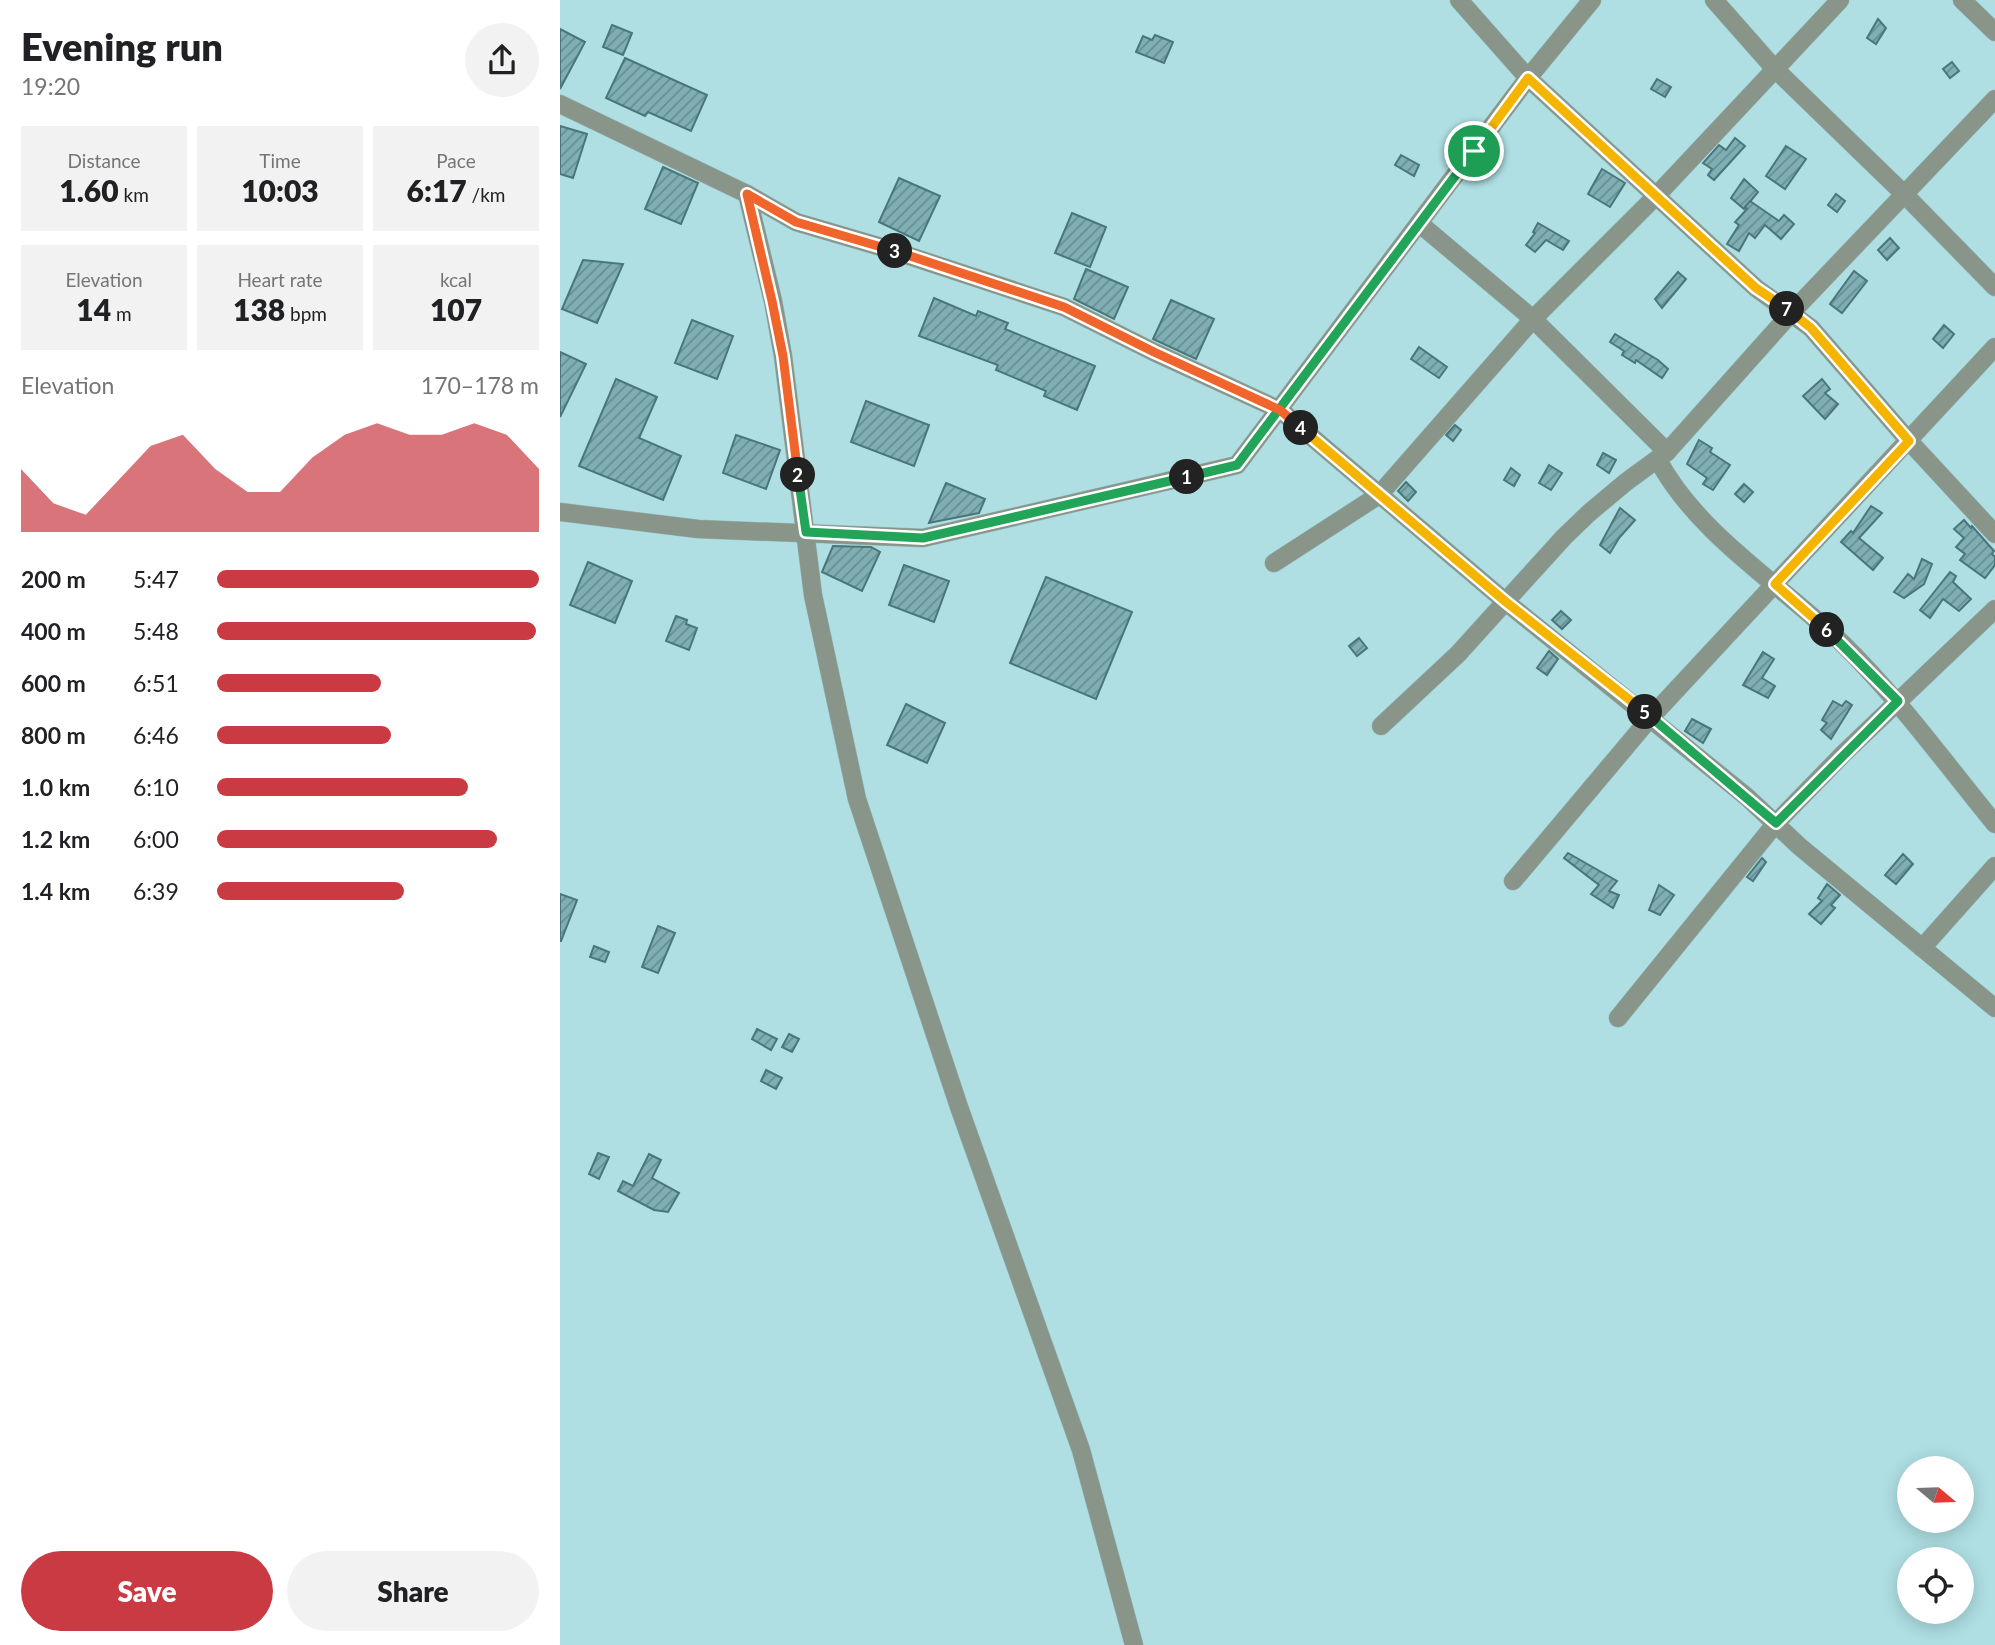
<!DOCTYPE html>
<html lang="en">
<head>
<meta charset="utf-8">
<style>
  :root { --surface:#fff; --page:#f2f2f2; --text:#202124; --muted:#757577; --accent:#ca3a42 }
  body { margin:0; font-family:Lato,sans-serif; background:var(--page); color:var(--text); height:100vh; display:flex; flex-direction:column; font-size:26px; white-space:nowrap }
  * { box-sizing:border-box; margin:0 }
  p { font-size:23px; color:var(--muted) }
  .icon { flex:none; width:38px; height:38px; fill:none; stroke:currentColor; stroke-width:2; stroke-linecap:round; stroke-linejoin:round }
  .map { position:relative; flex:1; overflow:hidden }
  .details { display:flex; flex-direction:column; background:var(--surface); width:560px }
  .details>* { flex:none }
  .needle { width:46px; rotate:109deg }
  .fabs { position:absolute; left:1337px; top:1456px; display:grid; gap:14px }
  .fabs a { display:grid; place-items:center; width:77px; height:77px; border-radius:50%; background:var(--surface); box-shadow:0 4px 18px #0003; font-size:35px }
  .pin { position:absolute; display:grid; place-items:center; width:60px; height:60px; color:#fff; margin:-30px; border:4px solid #fff; border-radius:50%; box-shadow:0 2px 7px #0007 }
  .km { position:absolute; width:35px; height:35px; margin:-18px; border-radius:50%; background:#222; color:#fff; font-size:19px; line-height:35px; text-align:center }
  .round { display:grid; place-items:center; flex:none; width:74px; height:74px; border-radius:37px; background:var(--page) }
  .head { display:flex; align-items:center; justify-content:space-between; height:119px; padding:0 21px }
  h1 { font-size:38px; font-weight:800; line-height:52px }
  .figures { display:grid; grid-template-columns:repeat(3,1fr); gap:10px; height:119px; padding:7px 21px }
  .figures div { display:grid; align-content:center; border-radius:0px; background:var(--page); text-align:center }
  .figures b { font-size:30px; font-weight:800 }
  .figures small { font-size:19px; font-weight:400 }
  .figures p { font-size:19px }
  .chart { height:196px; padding:14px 21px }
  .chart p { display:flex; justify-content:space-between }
  .chart svg { width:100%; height:126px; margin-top:7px; fill:var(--accent); opacity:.7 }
  .button { display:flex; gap:14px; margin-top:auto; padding:14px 21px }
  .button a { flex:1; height:80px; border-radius:42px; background:var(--accent); color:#fff; font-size:28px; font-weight:800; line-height:80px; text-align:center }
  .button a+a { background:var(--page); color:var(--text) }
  ul { padding:0 21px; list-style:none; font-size:23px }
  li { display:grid; grid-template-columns:112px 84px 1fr; align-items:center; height:52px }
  li i { height:18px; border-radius:9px; background:var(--accent) }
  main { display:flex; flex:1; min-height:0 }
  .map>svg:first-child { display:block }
  .building { fill:url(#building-hatch); stroke:#49767a; stroke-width:2 }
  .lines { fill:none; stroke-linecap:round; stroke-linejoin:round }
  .street-casing { stroke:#90bbbf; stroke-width:19 }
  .street { stroke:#8a9589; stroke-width:18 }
  .split-1-casing { stroke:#fff; stroke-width:14 }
  .split-2-casing { stroke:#fff; stroke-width:14 }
  .split-3-casing { stroke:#fff; stroke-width:14 }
  .split-4-casing { stroke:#fff; stroke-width:14 }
  .split-5-casing { stroke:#fff; stroke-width:14 }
  .split-6-casing { stroke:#fff; stroke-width:14 }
  .split-7-casing { stroke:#fff; stroke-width:14 }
  .split-8-casing { stroke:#fff; stroke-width:14 }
  .split-1 { stroke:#22a559; stroke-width:9 }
  .split-2 { stroke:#22a559; stroke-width:9 }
  .split-3 { stroke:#f0652b; stroke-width:9 }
  .split-4 { stroke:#f0652b; stroke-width:9 }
  .split-5 { stroke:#f5b400; stroke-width:9 }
  .split-6 { stroke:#22a559; stroke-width:9 }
  .split-7 { stroke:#f5b400; stroke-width:9 }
  .split-8 { stroke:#f5b400; stroke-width:9 }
</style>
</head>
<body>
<main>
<section class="details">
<div class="head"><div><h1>Evening run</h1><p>19:20</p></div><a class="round"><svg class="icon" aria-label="share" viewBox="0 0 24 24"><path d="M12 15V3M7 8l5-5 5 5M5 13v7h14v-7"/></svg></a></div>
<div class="figures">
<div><p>Distance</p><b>1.60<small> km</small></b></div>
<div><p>Time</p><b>10:03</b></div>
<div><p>Pace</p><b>6:17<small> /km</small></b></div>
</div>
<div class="figures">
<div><p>Elevation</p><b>14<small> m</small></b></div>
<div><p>Heart rate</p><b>138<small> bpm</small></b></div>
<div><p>kcal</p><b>107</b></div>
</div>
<div class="chart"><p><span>Elevation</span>170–178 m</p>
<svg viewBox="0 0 160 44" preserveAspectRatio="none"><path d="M0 44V22L10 34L20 38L30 26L40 14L50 10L60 22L70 30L80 30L90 18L100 10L110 6L120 10L130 10L140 6L150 10L160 22V44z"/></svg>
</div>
<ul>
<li><b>200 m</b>5:47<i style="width:100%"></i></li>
<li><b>400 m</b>5:48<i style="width:99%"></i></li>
<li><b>600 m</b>6:51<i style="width:51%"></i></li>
<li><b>800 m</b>6:46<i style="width:54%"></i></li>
<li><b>1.0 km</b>6:10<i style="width:78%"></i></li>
<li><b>1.2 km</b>6:00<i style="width:87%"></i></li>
<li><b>1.4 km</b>6:39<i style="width:58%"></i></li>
</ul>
<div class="button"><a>Save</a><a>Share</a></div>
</section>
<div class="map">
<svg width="1435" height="1645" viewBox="0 0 1435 1645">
  <defs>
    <pattern id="building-hatch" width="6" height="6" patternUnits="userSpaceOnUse" patternTransform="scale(1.75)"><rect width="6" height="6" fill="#80afb3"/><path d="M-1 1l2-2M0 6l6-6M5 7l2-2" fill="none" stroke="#678d91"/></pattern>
  </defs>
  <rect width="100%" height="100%" fill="#afdfe3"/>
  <g class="building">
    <polygon points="1318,19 1326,28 1316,44 1307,38"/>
    <polygon points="52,25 72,33 63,55 43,47"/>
    <polygon points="0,29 25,42 0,89"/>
    <polygon points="595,35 613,42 604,63 576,52 583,36 592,40"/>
    <polygon points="65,58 147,95 131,131 88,112 85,116 46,98"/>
    <polygon points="1392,62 1399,71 1390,78 1383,69"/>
    <polygon points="1097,79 1111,87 1105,97 1091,89"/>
    <polygon points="0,126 27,134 13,178 0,174"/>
    <polygon points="1175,138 1185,146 1154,180 1148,175 1152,169 1143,163 1159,145 1166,150"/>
    <polygon points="1226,146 1246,159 1225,189 1206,176"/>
    <polygon points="841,155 859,165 854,176 835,165"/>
    <polygon points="103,167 138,183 121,224 85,209"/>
    <polygon points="1042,169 1065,183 1050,207 1028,194"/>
    <polygon points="339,178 380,196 359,241 319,222"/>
    <polygon points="1184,179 1198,192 1184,209 1171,198"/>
    <polygon points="1276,194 1285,201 1277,212 1268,205"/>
    <polygon points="1190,201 1219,221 1224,215 1234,224 1221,239 1205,225 1195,238 1189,233 1179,251 1167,244 1179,225 1175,222 1187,209 1185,207"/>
    <polygon points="512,213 546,227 530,267 495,253"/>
    <polygon points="978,223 1009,241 1003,250 986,240 975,252 966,245 975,233 973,232"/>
    <polygon points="1330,238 1339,248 1327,260 1318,250"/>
    <polygon points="23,260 63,264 37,323 2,309"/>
    <polygon points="526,269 568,287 554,319 514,299"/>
    <polygon points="1294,271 1307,281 1282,313 1270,304"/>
    <polygon points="1118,272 1126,279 1102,308 1095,299"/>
    <polygon points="374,298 416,316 418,311 448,323 445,329 535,366 517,410 484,396 486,391 436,370 438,365 359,336"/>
    <polygon points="611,300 654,319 636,359 593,339"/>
    <polygon points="132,320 173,336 157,379 115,363"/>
    <polygon points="1384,325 1394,334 1383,348 1373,339"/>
    <polygon points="1055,334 1098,360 1108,369 1102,378 1076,360 1075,363 1062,355 1064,351 1050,342"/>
    <polygon points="859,347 887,367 879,378 851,359"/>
    <polygon points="0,352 26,364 0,417"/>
    <polygon points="56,379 97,397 79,438 121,456 103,500 19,466"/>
    <polygon points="1262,379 1270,389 1265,393 1278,404 1265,419 1243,396"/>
    <polygon points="306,401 369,425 354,466 291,442"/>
    <polygon points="895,425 901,430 893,441 886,435"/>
    <polygon points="176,435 220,450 206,489 163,473"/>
    <polygon points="1139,440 1152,448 1150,452 1170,465 1153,490 1143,484 1147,478 1127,464"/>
    <polygon points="1043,453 1056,460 1049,473 1037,465"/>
    <polygon points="989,465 1002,473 991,490 979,483"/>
    <polygon points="951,468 960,475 954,486 944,480"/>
    <polygon points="846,482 856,492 848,501 838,491"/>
    <polygon points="386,483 425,499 419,513 369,523"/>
    <polygon points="1184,484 1193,492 1184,502 1175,494"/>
    <polygon points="1311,506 1322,513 1299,538 1323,558 1313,570 1281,542 1291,531 1293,533"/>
    <polygon points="1060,508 1075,520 1059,538 1050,553 1040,545"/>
    <polygon points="1404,520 1411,528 1412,526 1434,551 1432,554 1435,557 1435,565 1425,578 1400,560 1405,554 1396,547 1404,538 1394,529"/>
    <polygon points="273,546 311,547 320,552 302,591 262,572"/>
    <polygon points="1362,559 1372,564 1364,584 1344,598 1334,592 1348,574 1354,579"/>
    <polygon points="28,562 72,581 55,623 10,605"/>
    <polygon points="344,565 389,581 374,622 329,605"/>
    <polygon points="1390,572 1396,576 1393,582 1411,599 1399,611 1383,599 1370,618 1360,610"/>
    <polygon points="486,577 572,612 536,699 450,663"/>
    <polygon points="1001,611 1011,620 1002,629 992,620"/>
    <polygon points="116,616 127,620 126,624 137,628 129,650 106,641"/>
    <polygon points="799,638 807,648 797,656 789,646"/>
    <polygon points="989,651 998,659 987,675 977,668"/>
    <polygon points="1203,652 1214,659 1202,678 1215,686 1208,698 1183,685"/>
    <polygon points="1273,701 1282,706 1286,701 1292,705 1271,739 1261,730 1267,723 1262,720"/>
    <polygon points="346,704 385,723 367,763 327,745"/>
    <polygon points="1132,719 1151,729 1143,743 1125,731"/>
    <polygon points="1008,853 1057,881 1049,891 1059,895 1053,908 1031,894 1039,885 1004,858"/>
    <polygon points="1343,854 1353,864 1336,884 1325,875"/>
    <polygon points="1202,858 1206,862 1193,881 1187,877"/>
    <polygon points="1267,884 1280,895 1271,905 1275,908 1261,924 1249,914 1262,901 1258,898"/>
    <polygon points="1099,885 1114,895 1100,915 1089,910"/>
    <polygon points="0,894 17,900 1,941 0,941"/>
    <polygon points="98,926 115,933 98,973 82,967"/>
    <polygon points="34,946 49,952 45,962 30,957"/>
    <polygon points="197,1029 217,1039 211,1050 192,1039"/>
    <polygon points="229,1034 239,1039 232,1052 222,1047"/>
    <polygon points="206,1070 222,1078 216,1089 201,1081"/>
    <polygon points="38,1153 49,1157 39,1179 29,1174"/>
    <polygon points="89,1154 101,1160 92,1178 119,1193 108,1212 94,1210 58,1191 63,1181 73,1186"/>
  </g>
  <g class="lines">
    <g class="street-casing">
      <g id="street">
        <polyline points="899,0 968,78 1196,288 1251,328 1349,441 1435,534"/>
        <polyline points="1154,0 1214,68 1344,194 1435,287"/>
        <polyline points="1402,0 1435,32"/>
        <polyline points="0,104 187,194 236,222 328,249 504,307 594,352 720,410 946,602 1187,797 1239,846 1435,1008"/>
        <polyline points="187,194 213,301 223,356 253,595 297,799 399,1107 521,1450 574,1645"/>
        <polyline points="860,224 973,319 1107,452"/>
        <path d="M1098,460C1139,536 1222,585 1283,644C1339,699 1385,763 1435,824"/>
        <polyline points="0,512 138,529 363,538 677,465 968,78 1032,0"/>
        <polyline points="714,563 819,495 973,319 1097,195 1280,0"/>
        <polyline points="821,726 898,654 1004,537 1029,513 1066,482 1107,452 1232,312 1435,99"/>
        <polyline points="953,881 1091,717 1435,347"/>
        <polyline points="1362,948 1435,866"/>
        <polyline points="1058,1018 1216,823 1284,753 1435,609"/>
      </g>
    </g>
    <use href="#street" class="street"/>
  </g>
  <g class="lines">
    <g class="split-1-casing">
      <polyline id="split-1" points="627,477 677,465 914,151"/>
    </g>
    <g class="split-2-casing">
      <polyline id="split-2" points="238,475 246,532 363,538 627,477"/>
    </g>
    <g class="split-3-casing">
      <polyline id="split-3" points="238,475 223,356 212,301 187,194 236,222 335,251"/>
    </g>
    <g class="split-4-casing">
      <polyline id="split-4" points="335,251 504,307 594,352 720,410 741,428"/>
    </g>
    <g class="split-5-casing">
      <polyline id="split-5" points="741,428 946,602 1085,712"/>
    </g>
    <g class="split-6-casing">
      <polyline id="split-6" points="1085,712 1216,823 1338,701 1267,630"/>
    </g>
    <g class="split-7-casing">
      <polyline id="split-7" points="1227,309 1251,328 1349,441 1215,584 1267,630"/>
    </g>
    <g class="split-8-casing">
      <polyline id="split-8" points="914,151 968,78 1196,288 1227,309"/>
    </g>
    <use href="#split-1" class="split-1"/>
    <use href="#split-2" class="split-2"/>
    <use href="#split-3" class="split-3"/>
    <use href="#split-4" class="split-4"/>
    <use href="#split-5" class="split-5"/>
    <use href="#split-6" class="split-6"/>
    <use href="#split-7" class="split-7"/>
    <use href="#split-8" class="split-8"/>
  </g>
</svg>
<div class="fabs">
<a><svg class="needle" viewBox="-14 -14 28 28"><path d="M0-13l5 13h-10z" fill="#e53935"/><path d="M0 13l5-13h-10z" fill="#757577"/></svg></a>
<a><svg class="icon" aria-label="locate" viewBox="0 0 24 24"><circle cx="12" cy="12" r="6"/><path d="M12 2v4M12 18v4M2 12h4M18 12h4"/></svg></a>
</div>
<div class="pin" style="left:914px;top:151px;background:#1e9e55"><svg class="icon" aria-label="arrive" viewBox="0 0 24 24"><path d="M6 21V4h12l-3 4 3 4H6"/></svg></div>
<b class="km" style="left:627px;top:477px">1</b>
<b class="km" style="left:238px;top:475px">2</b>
<b class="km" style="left:335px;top:251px">3</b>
<b class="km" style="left:741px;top:428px">4</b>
<b class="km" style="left:1085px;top:712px">5</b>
<b class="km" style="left:1267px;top:630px">6</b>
<b class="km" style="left:1227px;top:309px">7</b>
</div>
</main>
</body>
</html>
